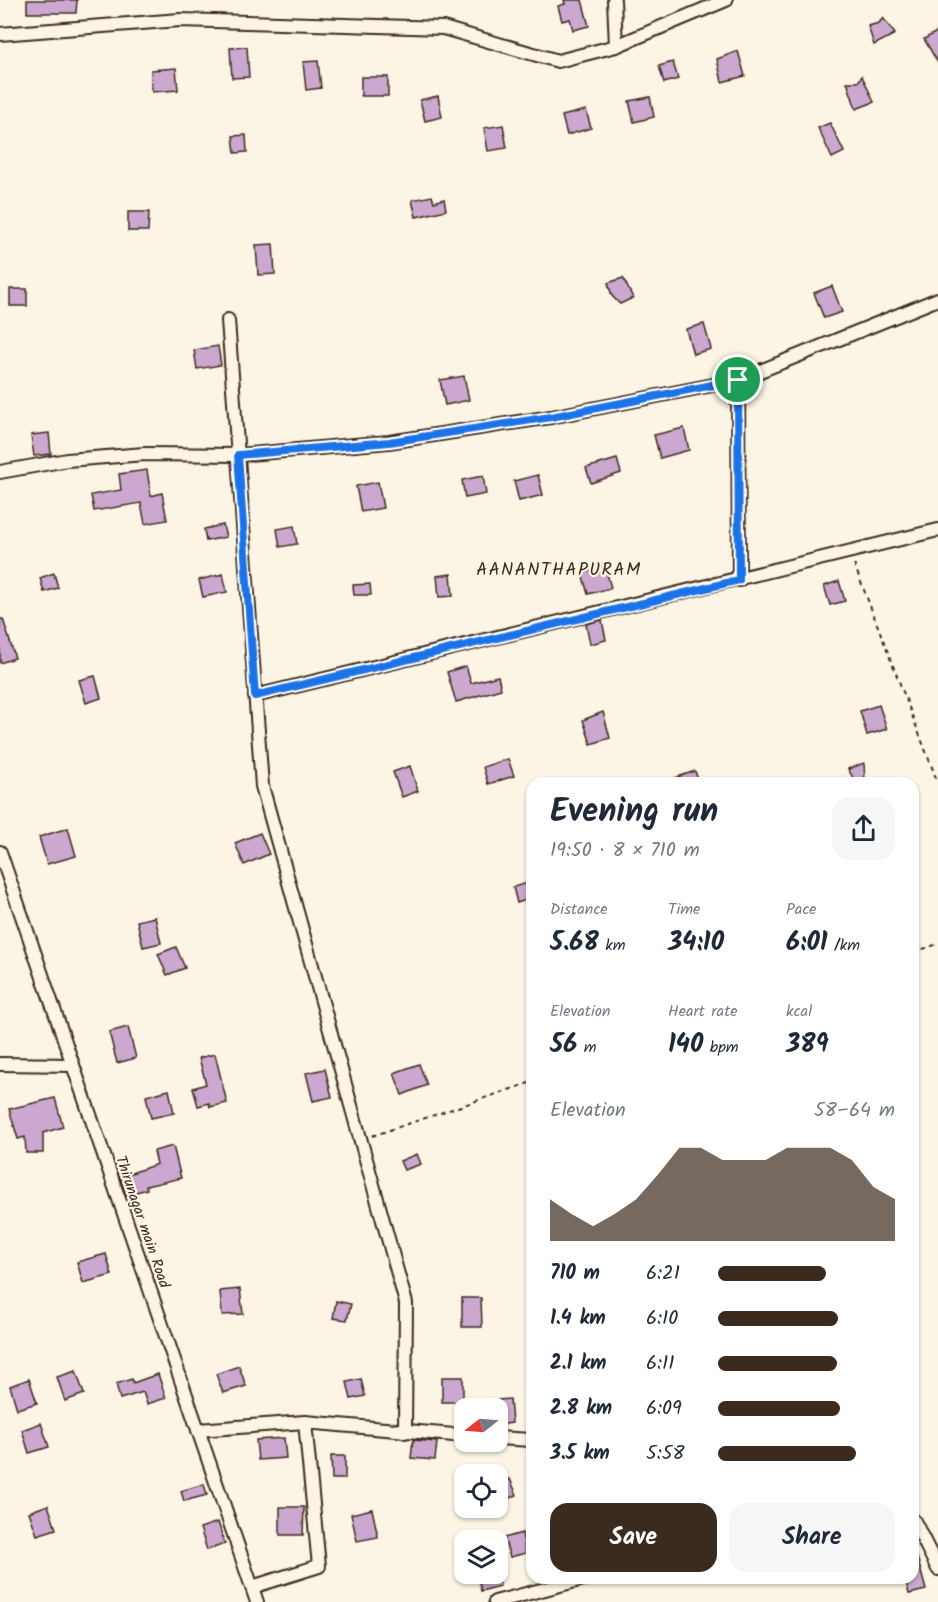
<!DOCTYPE html>
<html lang="en">
<head>
<meta charset="utf-8">
<style>
  :root { --surface:#fff; --page:#f6f6f7; --text:#1f2937; --muted:#747a83; --accent:#3b2a1e }
  body { margin:0; font-family:Kalam,sans-serif; background:var(--page); color:var(--text); height:100vh; display:flex; flex-direction:column; font-size:22px; white-space:nowrap }
  * { box-sizing:border-box; margin:0 }
  p { font-size:20px; color:var(--muted) }
  .icon { flex:none; width:33px; height:33px; fill:none; stroke:currentColor; stroke-width:2; stroke-linecap:round; stroke-linejoin:round }
  .map { position:relative; flex:1; overflow:hidden }
  .drawer { position:absolute; left:526px; top:777px; width:393px; height:807px; display:flex; flex-direction:column; background:var(--surface); border-radius:18px; box-shadow:0 2px 4px #0004 }
  .drawer>* { flex:none }
  .needle { width:39px; rotate:253deg }
  .tools { position:absolute; left:454px; top:1398px; display:grid; gap:12px }
  .tools a { display:grid; place-items:center; width:54px; height:54px; border-radius:12px; background:var(--surface); box-shadow:0 2px 4px #0004; font-size:30px }
  .pin { position:absolute; display:grid; place-items:center; width:51px; height:51px; color:#fff; margin:-26px; border:3px solid #fff; border-radius:50%; box-shadow:0 2px 6px #0007 }
  .round { display:grid; place-items:center; flex:none; width:63px; height:63px; border-radius:18px; background:var(--page) }
  .summary { display:flex; align-items:center; justify-content:space-between; height:102px; padding:0 24px }
  h1 { font-size:33px; font-weight:800; line-height:45px }
  .stats { display:grid; grid-template-columns:repeat(3,1fr); gap:9px; height:102px; padding:6px 24px }
  .stats div { display:grid; align-content:center }
  .stats b { font-size:26px; font-weight:800 }
  .stats small { font-size:16px; font-weight:400 }
  .stats p { font-size:16px }
  .chart { height:168px; padding:12px 24px }
  .chart p { display:flex; justify-content:space-between }
  .chart svg { width:100%; height:108px; margin-top:6px; fill:var(--accent); opacity:.7 }
  .primary-button { display:flex; gap:12px; margin-top:auto; padding:12px 24px }
  .primary-button a { flex:1; height:69px; border-radius:18px; background:var(--accent); color:#fff; font-size:24px; font-weight:800; line-height:69px; text-align:center }
  .primary-button a+a { background:var(--page); color:var(--text) }
  ul { padding:0 24px; list-style:none; font-size:20px }
  li { display:grid; grid-template-columns:96px 72px 1fr; align-items:center; height:45px }
  li i { height:15px; border-radius:8px; background:var(--accent) }
  .map>svg:first-child { display:block }
  .building { fill:#cca7cf; stroke:#3b2a1e; stroke-width:1.5 }
  .lines { fill:none; stroke-linecap:round; stroke-linejoin:round }
  .minor-casing { stroke:#3b2a1e; stroke-width:16 }
  .path { stroke:#3b2a1e; stroke-width:2; stroke-dasharray:4.5 4.5; stroke-linecap:butt }
  .minor { stroke:#fcf5e5; stroke-width:12 }
  .route-casing { stroke:#fff; stroke-width:12 }
  .route { stroke:#1a73e8; stroke-width:8 }
  .labels { text-anchor:middle; dominant-baseline:central; stroke-width:4.5; stroke-linejoin:round; paint-order:stroke }
  .street-label { font-size:15px; fill:#3b2a1e; stroke:#fcf5e5 }
  .quarter-label { font-size:18px; letter-spacing:1.5px; fill:#3b2a1e; stroke:#fcf5e5 }
</style>
</head>
<body>
<div class="map">
<svg width="938" height="1602" viewBox="0 0 938 1602">
  <rect width="100%" height="100%" fill="#fcf5e5"/>
  <filter id="ink" filterUnits="userSpaceOnUse"><feTurbulence type="fractalNoise" baseFrequency=".0167" numOctaves="2"/><feDisplacementMap in="SourceGraphic" scale="12" xChannelSelector="R" yChannelSelector="G"/><feConvolveMatrix kernelMatrix="1 2 1 2 8 2 1 2 1" color-interpolation-filters="sRGB"/></filter>
  <g filter="url(#ink)">
    <g class="building">
      <polygon points="27,0 77,0 76,13 27,13"/>
      <polygon points="564,0 582,0 589,26 573,30 570,19 562,21 558,6 565,4"/>
      <polygon points="883,18 895,34 874,45 868,26 879,23"/>
      <polygon points="938,31 938,63 924,39"/>
      <polygon points="247,47 249,77 232,78 230,48"/>
      <polygon points="738,51 745,76 722,82 717,59"/>
      <polygon points="318,61 321,88 306,90 303,62"/>
      <polygon points="673,62 678,79 664,83 659,66"/>
      <polygon points="176,68 178,90 152,92 151,70"/>
      <polygon points="862,76 874,102 856,109 847,82 858,82"/>
      <rect x="361" y="77" width="27" height="19"/>
      <polygon points="438,96 442,117 425,121 420,100"/>
      <polygon points="650,97 654,117 634,122 629,101"/>
      <polygon points="586,110 591,128 567,135 562,116"/>
      <polygon points="830,123 844,152 832,158 818,128"/>
      <polygon points="503,125 507,148 488,151 484,128"/>
      <polygon points="246,135 247,152 235,153 233,136"/>
      <polygon points="432,196 434,202 444,199 446,210 416,217 412,200"/>
      <polygon points="128,212 149,212 148,231 128,231"/>
      <polygon points="273,244 275,274 258,275 256,245"/>
      <polygon points="623,278 633,298 620,304 612,296 608,283"/>
      <polygon points="832,286 842,312 824,318 814,293"/>
      <rect x="10" y="289" width="17" height="17"/>
      <polygon points="704,324 711,349 693,354 686,329"/>
      <polygon points="218,346 221,365 197,369 194,350"/>
      <polygon points="464,376 469,400 445,405 440,380"/>
      <polygon points="684,428 689,450 660,458 654,435"/>
      <polygon points="49,433 51,454 34,456 31,435"/>
      <polygon points="617,459 621,473 591,483 586,468"/>
      <polygon points="147,470 151,496 162,493 167,520 145,524 141,503 94,511 91,495 121,490 119,474"/>
      <polygon points="538,475 543,495 519,501 514,481"/>
      <polygon points="483,476 486,494 465,498 462,480"/>
      <polygon points="378,482 383,508 361,512 356,486"/>
      <polygon points="223,525 226,537 206,541 204,529"/>
      <polygon points="294,526 297,544 280,547 277,529"/>
      <polygon points="605,566 611,588 588,594 582,573"/>
      <polygon points="54,573 58,588 44,592 40,578"/>
      <polygon points="223,574 227,592 203,597 199,580"/>
      <polygon points="451,574 453,596 439,597 437,576"/>
      <polygon points="839,581 845,601 830,605 824,586"/>
      <polygon points="370,584 371,595 354,595 353,585"/>
      <polygon points="0,619 3,619 15,658 0,663"/>
      <polygon points="602,620 606,640 590,644 586,624"/>
      <polygon points="466,666 471,683 498,676 501,689 456,702 447,672"/>
      <polygon points="95,676 101,698 86,703 79,680"/>
      <polygon points="879,705 887,729 867,735 860,711"/>
      <polygon points="603,712 610,738 591,744 583,720"/>
      <polygon points="508,759 514,776 488,784 483,767"/>
      <polygon points="864,763 865,783 856,783 848,769"/>
      <polygon points="410,766 418,791 402,797 393,772"/>
      <polygon points="695,771 699,783 666,783 666,781"/>
      <polygon points="68,828 76,856 47,864 39,837"/>
      <polygon points="260,833 269,854 244,865 235,843"/>
      <polygon points="532,882 532,898 517,903 513,887"/>
      <polygon points="155,917 161,943 143,947 137,921"/>
      <polygon points="176,947 185,968 167,975 158,954"/>
      <polygon points="128,1027 136,1058 117,1063 109,1032"/>
      <polygon points="215,1054 227,1103 210,1107 209,1103 198,1106 193,1088 206,1084 199,1058"/>
      <polygon points="419,1064 427,1085 402,1095 394,1073"/>
      <polygon points="325,1069 332,1097 313,1101 306,1073"/>
      <polygon points="169,1090 174,1113 151,1118 146,1096"/>
      <polygon points="55,1098 63,1127 43,1133 43,1153 26,1153 25,1137 18,1139 9,1109"/>
      <polygon points="173,1146 181,1178 146,1186 147,1189 126,1195 120,1177 157,1164 154,1151"/>
      <polygon points="417,1154 421,1164 404,1170 400,1161"/>
      <polygon points="106,1254 112,1275 83,1283 77,1262"/>
      <polygon points="240,1289 243,1314 222,1315 220,1291"/>
      <polygon points="462,1298 481,1298 482,1327 462,1327"/>
      <polygon points="336,1301 351,1304 347,1320 333,1318"/>
      <polygon points="239,1366 246,1386 223,1393 216,1374"/>
      <polygon points="76,1371 84,1394 65,1401 57,1377"/>
      <polygon points="158,1374 166,1398 147,1404 143,1392 120,1399 116,1384 132,1379 133,1383"/>
      <rect x="442" y="1377" width="21" height="25"/>
      <polygon points="29,1379 37,1403 17,1409 10,1386"/>
      <polygon points="361,1379 365,1396 351,1399 347,1382"/>
      <polygon points="510,1399 512,1423 498,1425 498,1400"/>
      <polygon points="41,1423 49,1447 29,1453 22,1430"/>
      <polygon points="284,1438 286,1458 258,1460 256,1440"/>
      <polygon points="413,1440 437,1442 435,1460 411,1458"/>
      <polygon points="331,1456 345,1456 345,1479 332,1479"/>
      <polygon points="510,1479 517,1495 504,1501 498,1484"/>
      <polygon points="204,1484 207,1495 184,1501 181,1491"/>
      <polygon points="48,1505 56,1529 37,1535 29,1512"/>
      <polygon points="280,1507 304,1507 303,1535 280,1535"/>
      <polygon points="372,1509 378,1537 357,1541 351,1514"/>
      <polygon points="218,1522 225,1544 207,1550 200,1528"/>
      <polygon points="522,1533 526,1553 510,1557 504,1538"/>
      <polygon points="917,1557 926,1590 909,1594 905,1578 914,1578 914,1558"/>
      <polygon points="477,1574 496,1574 500,1586 481,1591"/>
    </g>
    <g class="lines">
      <g class="minor-casing">
        <g id="minor">
          <polyline points="0,34 180,20 443,28 558,61 616,46 614,0"/>
          <polyline points="616,46 726,0"/>
          <polyline points="228,320 262,786 406,1303 405,1432"/>
          <polyline points="738,380 739,580"/>
          <polyline points="0,472 67,460 145,454 238,455 389,442 551,417 738,380 938,299"/>
          <polyline points="255,696 938,530"/>
          <polyline points="0,852 257,1602"/>
          <polyline points="0,1064 73,1065"/>
          <polyline points="198,1430 305,1422 465,1436"/>
          <polyline points="498,1438 532,1440"/>
          <polyline points="914,1521 938,1569"/>
          <polyline points="252,1587 319,1566 305,1422"/>
          <polyline points="495,1602 587,1578"/>
        </g>
      </g>
      <g class="path">
        <polyline points="854,564 938,783"/>
        <polyline points="914,952 938,944"/>
        <polyline points="372,1136 532,1082"/>
      </g>
      <use href="#minor" class="minor"/>
    </g>
  </g>
  <g class="lines" filter="url(#ink)">
    <g class="route-casing">
      <polygon id="route" points="738,380 739,580 255,696 238,455 389,442 551,417"/>
    </g>
    <use href="#route" class="route"/>
  </g>
  <g class="labels">
    <g class="street-label">
      <text transform="translate(142 1222) rotate(71)">Thirunagar main Road</text>
    </g>
    <g class="quarter-label">
      <text x="559" y="570">AANANTHAPURAM</text>
    </g>
  </g>
</svg>
<div class="tools">
<a><svg class="needle" viewBox="-14 -14 28 28"><path d="M0-13l5 13h-10z" fill="#e53935"/><path d="M0 13l5-13h-10z" fill="#747a83"/></svg></a>
<a><svg class="icon" aria-label="locate" viewBox="0 0 24 24"><circle cx="12" cy="12" r="6"/><path d="M12 2v4M12 18v4M2 12h4M18 12h4"/></svg></a>
<a><svg class="icon" aria-label="layers" viewBox="0 0 24 24"><path d="M12 4l9 5-9 5-9-5zM3 14l9 5 9-5"/></svg></a>
</div>
<div class="pin" style="left:738px;top:380px;background:#1e9e55"><svg class="icon" aria-label="arrive" viewBox="0 0 24 24"><path d="M6 21V4h12l-3 4 3 4H6"/></svg></div>
<section class="drawer">
<div class="summary"><div><h1>Evening run</h1><p>19:50 · 8 × 710 m</p></div><a class="round"><svg class="icon" aria-label="share" viewBox="0 0 24 24"><path d="M12 15V3M7 8l5-5 5 5M5 13v7h14v-7"/></svg></a></div>
<div class="stats">
<div><p>Distance</p><b>5.68<small> km</small></b></div>
<div><p>Time</p><b>34:10</b></div>
<div><p>Pace</p><b>6:01<small> /km</small></b></div>
</div>
<div class="stats">
<div><p>Elevation</p><b>56<small> m</small></b></div>
<div><p>Heart rate</p><b>140<small> bpm</small></b></div>
<div><p>kcal</p><b>389</b></div>
</div>
<div class="chart"><p><span>Elevation</span>58–64 m</p>
<svg viewBox="0 0 160 44" preserveAspectRatio="none"><path d="M0 44V27L10 33L20 38L30 33L40 27L50 17L60 6L70 6L80 11L90 11L100 11L110 6L120 6L130 6L140 11L150 22L160 27V44z"/></svg>
</div>
<ul>
<li><b>710 m</b>6:21<i style="width:61%"></i></li>
<li><b>1.4 km</b>6:10<i style="width:68%"></i></li>
<li><b>2.1 km</b>6:11<i style="width:67%"></i></li>
<li><b>2.8 km</b>6:09<i style="width:69%"></i></li>
<li><b>3.5 km</b>5:58<i style="width:78%"></i></li>
</ul>
<div class="primary-button"><a>Save</a><a>Share</a></div>
</section>
</div>
</body>
</html>
